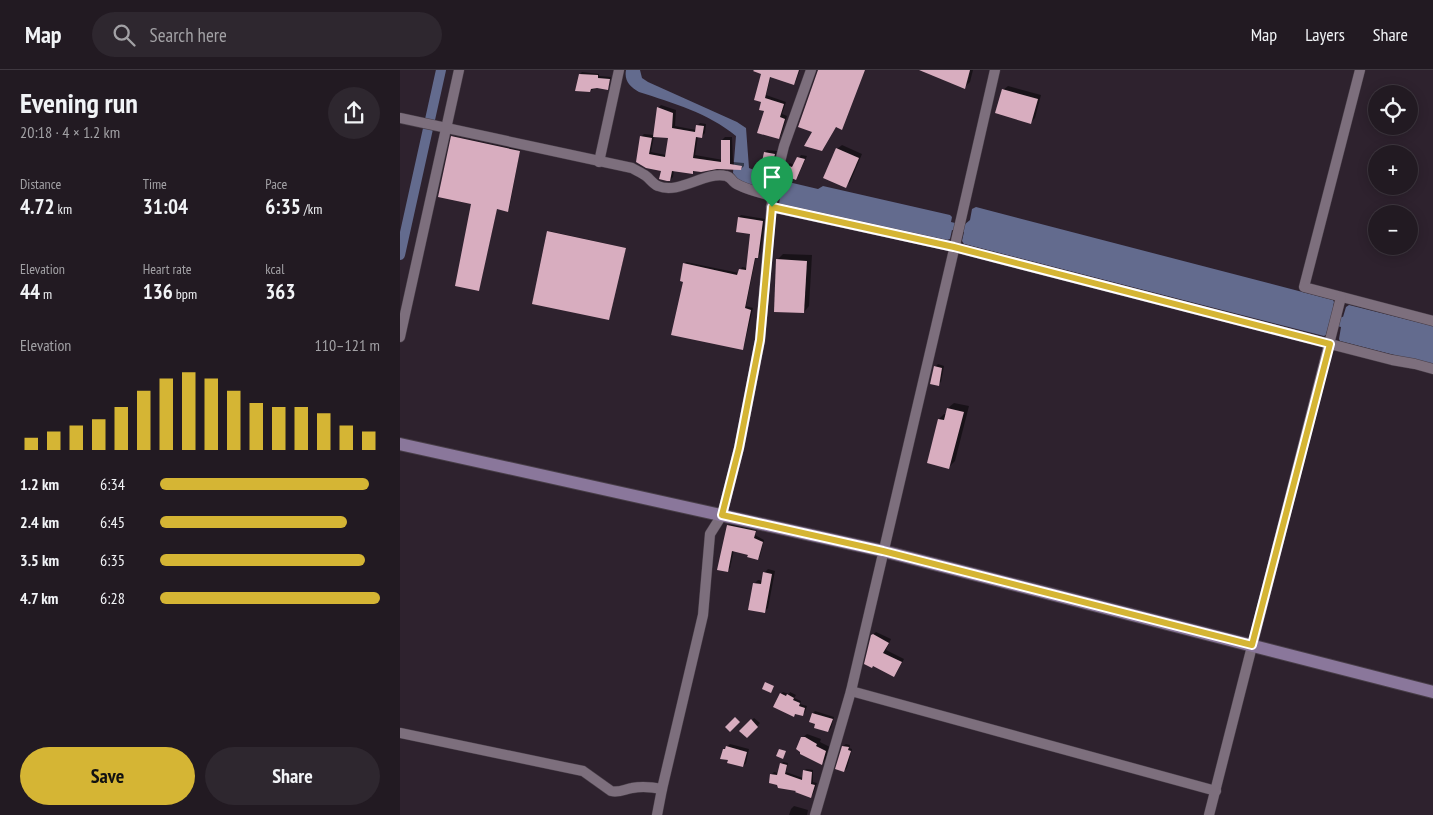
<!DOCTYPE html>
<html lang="en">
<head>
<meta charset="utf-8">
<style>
  :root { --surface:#221a22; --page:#2e272f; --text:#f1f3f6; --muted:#a2a1a5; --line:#3f3840; --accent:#d5b534 }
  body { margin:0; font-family:"PT Sans Narrow",sans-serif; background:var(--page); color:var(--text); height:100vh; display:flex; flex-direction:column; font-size:19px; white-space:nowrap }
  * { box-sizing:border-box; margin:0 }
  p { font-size:16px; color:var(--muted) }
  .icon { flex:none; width:28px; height:28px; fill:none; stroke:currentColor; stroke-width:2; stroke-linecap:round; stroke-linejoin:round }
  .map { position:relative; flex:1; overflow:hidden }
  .side { display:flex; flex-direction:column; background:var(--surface); width:400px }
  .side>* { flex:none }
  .controls { position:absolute; left:968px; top:15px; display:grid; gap:10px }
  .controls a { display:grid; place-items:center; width:50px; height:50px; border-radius:50%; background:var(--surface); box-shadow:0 2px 12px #0003,0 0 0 1px var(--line); font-size:25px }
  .pin { position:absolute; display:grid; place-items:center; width:42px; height:42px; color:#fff; margin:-51px -21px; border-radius:50% 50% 50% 0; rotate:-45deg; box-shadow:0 0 5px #0007 }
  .pin .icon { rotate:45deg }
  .round { display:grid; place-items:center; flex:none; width:52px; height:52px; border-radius:26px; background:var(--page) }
  .overview { display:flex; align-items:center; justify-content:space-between; height:85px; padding:0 20px }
  h1 { font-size:28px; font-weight:600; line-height:38px }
  .metrics { display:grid; grid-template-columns:repeat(3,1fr); gap:8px; height:85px; padding:5px 20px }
  .metrics div { display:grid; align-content:center }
  .metrics b { font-size:21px; font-weight:600 }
  .metrics small { font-size:14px; font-weight:400 }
  .metrics p { font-size:14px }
  .chart { height:140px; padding:10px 20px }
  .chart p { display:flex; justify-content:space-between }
  .chart svg { width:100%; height:90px; margin-top:5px; stroke:var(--accent); stroke-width:6 }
  .primary-button { display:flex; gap:10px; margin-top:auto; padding:10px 20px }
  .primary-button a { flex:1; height:58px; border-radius:30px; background:var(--accent); color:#111; font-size:20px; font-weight:600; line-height:58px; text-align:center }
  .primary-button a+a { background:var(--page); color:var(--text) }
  ul { padding:0 20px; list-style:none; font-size:16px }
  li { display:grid; grid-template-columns:80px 60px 1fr; align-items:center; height:38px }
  li i { height:12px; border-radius:6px; background:var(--accent) }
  header { display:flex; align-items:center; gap:30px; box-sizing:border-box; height:70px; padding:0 25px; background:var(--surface); border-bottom:1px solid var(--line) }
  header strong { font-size:24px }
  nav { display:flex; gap:28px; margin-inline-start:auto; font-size:18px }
  .search { width:350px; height:45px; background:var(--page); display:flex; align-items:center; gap:12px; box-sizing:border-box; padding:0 18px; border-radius:28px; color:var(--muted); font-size:19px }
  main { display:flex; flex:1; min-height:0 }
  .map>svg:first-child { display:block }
  .water { fill:#636b8e }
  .shadow { fill:#0007; fill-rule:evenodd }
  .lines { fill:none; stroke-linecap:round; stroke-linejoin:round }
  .canal { stroke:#636b8e; stroke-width:10 }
  .building { fill:#d8adbf }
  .street-casing { stroke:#483e48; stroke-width:11 }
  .secondary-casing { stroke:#483e48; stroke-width:14 }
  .street { stroke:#7d6f7d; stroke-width:10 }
  .secondary { stroke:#8a779b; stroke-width:12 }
  .route-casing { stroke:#fff; stroke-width:10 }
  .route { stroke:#d5b534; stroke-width:6 }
</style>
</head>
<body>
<header>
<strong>Map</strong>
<div class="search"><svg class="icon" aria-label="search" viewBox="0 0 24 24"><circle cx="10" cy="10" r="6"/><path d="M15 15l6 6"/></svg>Search here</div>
<nav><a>Map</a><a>Layers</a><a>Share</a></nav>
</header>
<main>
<section class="side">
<div class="overview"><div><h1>Evening run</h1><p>20:18 · 4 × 1.2 km</p></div><a class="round"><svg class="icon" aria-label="share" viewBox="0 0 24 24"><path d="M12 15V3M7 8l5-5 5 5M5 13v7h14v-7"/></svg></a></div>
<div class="metrics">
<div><p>Distance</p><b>4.72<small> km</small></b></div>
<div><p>Time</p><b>31:04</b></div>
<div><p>Pace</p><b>6:35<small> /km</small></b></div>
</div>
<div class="metrics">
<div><p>Elevation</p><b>44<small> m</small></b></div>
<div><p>Heart rate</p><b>136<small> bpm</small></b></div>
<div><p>kcal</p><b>363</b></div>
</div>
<div class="chart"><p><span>Elevation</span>110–121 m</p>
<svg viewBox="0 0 160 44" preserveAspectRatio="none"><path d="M5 44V38M15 44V35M25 44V32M35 44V29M45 44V23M55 44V15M65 44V9M75 44V6M85 44V9M95 44V15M105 44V21M115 44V23M125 44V23M135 44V26M145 44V32M155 44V35"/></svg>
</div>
<ul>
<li><b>1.2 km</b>6:34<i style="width:95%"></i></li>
<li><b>2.4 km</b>6:45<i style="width:85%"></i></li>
<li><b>3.5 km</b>6:35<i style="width:93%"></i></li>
<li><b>4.7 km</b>6:28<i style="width:100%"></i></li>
</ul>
<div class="primary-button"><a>Save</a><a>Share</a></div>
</section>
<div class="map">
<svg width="1033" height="745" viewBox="0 0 1033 745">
  <rect width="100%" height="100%" fill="#2e222e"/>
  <path class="water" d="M226,0H240L242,8L248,12L337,52L346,58L349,98L380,110L418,119L423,116L550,145L552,147L551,152L564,155L570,150L572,139L576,137L933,230L934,232L932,244L943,247L946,237L949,235L1033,256V295L940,271L939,269L941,257L929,254L926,265L924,266L564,174L562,171L564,162L552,160L550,169L547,170L381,135L379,134L381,122L371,120L370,122L340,112L333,103L336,66C308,43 273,33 239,22C230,17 224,11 226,0Z"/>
  <g class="shadow">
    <polygon points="361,0 400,0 396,11 394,14 371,6 366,25 386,32 382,44 387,46 381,65 379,68 365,41 363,31 363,1"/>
    <polygon points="521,0 573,0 570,12 565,17"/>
    <polygon points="182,2 199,4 199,6 211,7 209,16 207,19 197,17 190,21 180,4"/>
    <polygon points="608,16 641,25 635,48 631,52 603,20"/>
    <path d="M261,35L276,40L275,56L296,60L297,56L300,53L306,54L305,63L302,66H298L295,85L323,90L322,70L325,67H332L333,92L344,93V96L341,99L317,97L295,100L292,103L274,100L273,107L270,110L263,100L247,97L241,67L244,64L254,65L258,38ZM254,66H270L266,85L251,82Z"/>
    <polygon points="53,66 120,80 109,140 108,140 97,138 79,219 73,133 53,67"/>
    <polygon points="442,75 462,84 450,112 446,116 437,79"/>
    <polygon points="367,80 377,81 373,95 371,97 365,82"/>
    <polygon points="401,85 407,86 398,106 396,108 387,96 390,93 394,95"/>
    <polygon points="341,145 365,149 360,184 358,187 356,186 346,236 353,238 344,276 342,278 284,211 284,194 286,192 339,203 342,197 347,198 351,163 339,147"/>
    <polygon points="149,161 226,178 209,248 148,162"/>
    <polygon points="383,184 412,185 409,236 404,242 378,189"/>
    <polygon points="538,294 544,296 541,312 538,314 535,297"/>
    <polygon points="554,333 569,336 555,391 549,397 539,349 544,344 546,344 548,338"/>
    <polygon points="331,453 357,459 355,465 364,470 360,486 358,489 349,484 334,480 330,498 328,500 328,455"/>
    <polygon points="368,499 375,501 368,538 364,542 354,514 358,510 363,511 364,503"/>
    <polygon points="476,562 491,569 486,580 504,589 497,602 494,606 472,565"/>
    <polygon points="383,622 389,624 390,622 396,625 394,628 401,631 400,634 407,636 405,642 402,645 381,624"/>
    <polygon points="415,641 434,647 431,658 428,661 416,653 413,643"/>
    <polygon points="354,648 360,653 347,667 341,661"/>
    <polygon points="407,664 421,669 420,672 430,677 426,689 422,693 402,668"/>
    <polygon points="330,674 349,679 346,693 343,696 329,690 324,679"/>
    <polygon points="446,674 450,675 449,678 452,679 447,698 444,701 443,676"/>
    <polygon points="383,692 388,693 386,702 403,708 404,701 406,699 413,700 413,712 417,713 413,724 411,726 397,720 370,712 372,704 374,702 379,703 381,694"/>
    <polygon points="394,736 408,740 407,745 389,745 391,739"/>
  </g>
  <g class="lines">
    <polyline class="canal" points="0,185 41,0"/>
  </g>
  <g class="building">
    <polygon points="354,0 399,0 394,15 370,7 365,28 384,34 380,47 385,49 379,69 357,63 364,41 359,40 361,32 354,30 361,4 353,1"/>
    <polygon points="418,0 465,0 442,60 436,57 422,81 404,76 412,62 398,57"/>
    <polygon points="519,0 570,0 565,19"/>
    <polygon points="179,4 198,5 198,8 210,9 208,20 197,18 191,19 190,22 175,21"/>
    <polygon points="602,19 638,29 631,54 595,43"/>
    <polygon points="257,37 273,43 272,58 295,62 296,55 304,56 302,68 296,67 293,88 321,92 321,70 330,70 330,94 342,96 341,100 317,99 301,102 293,101 293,104 272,101 270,111 267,111 259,109 261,101 246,98 236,92 240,66 252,68 249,84 265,87 268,68 253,67"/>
    <polygon points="51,66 120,81 108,142 97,139 79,221 55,216 71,134 38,127"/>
    <polygon points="436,78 459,88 446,118 423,108"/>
    <polygon points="364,82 375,84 371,99 361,97"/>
    <polygon points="397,87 405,89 396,110 384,105 386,95 392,97"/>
    <polygon points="338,147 363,151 358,188 355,188 345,238 351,240 343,280 271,265 283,212 280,211 283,193 337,205 339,199 346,200 350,164 336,162"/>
    <polygon points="147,161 226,178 209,250 132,234"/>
    <polygon points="376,189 407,191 404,243 374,242"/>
    <polygon points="534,296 542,298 539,316 530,314"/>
    <polygon points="547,338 564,342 549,399 527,393 538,349 544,350"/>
    <polygon points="327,455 356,461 354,468 363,472 358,490 347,487 348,485 332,481 328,502 317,500"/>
    <polygon points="363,502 372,504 365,543 348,540 353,513 361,514"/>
    <polygon points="473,564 489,573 483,583 502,592 494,607 473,596 472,598 464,594 471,565"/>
    <polygon points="365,612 374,616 371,623 362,619"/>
    <polygon points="380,623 386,626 387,624 394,628 393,630 400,633 399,636 405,638 403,646 395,644 394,647 373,637"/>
    <polygon points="412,643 433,649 428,662 414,658 415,654 409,652"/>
    <polygon points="335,647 340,652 330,662 325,657"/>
    <polygon points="351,649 358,657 347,668 339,661"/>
    <polygon points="401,667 405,667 417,674 416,676 426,681 422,695 400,684 400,682 396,679"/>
    <polygon points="326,676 347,682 343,697 327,693 328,690 320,689 323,679 325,679"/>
    <polygon points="442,676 449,677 448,680 451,681 444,702 435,699"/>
    <polygon points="379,679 386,681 383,689 376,686"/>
    <polygon points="380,693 387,695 385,704 402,710 403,700 412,702 411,714 415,715 411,728 395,722 396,721 378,718 377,715 369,713 370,704 377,705"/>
  </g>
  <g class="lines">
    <g class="street-casing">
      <g id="street">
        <polyline points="960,0 904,217 1033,251"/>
        <path d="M0,48L232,98C237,101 242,103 246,106C250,109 253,114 258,116C279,125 305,101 326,106C331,107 331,110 335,113C344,119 361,123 372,126"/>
        <polyline points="199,92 219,0"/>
        <polyline points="371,137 554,177 992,290 1015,294 1033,299"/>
        <polyline points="0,267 59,0"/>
        <polyline points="451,621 816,721"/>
        <path d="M0,663L183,701L211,721C219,723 225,719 232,718C242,716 252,717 262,719"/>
        <polyline points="257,745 262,719 303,545 310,464 322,445 339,378 360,270 373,120 384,76 411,0"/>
        <polyline points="415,745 451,621 556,171 595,0"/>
        <polyline points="809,745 941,227"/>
      </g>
    </g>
    <g class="secondary-casing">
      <polyline id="secondary" points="0,374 483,481 1033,622"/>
    </g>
    <use href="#street" class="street"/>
    <use href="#secondary" class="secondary"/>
  </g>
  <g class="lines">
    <g class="route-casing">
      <polygon id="route" points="372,137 554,177 930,274 852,575 483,481 322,445 339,378 360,270"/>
    </g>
    <use href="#route" class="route"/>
  </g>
</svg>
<div class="controls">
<a><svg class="icon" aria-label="locate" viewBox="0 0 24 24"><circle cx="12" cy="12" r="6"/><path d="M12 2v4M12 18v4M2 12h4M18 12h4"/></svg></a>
<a>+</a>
<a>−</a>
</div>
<div class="pin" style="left:372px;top:137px;background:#1e9e55"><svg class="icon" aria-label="arrive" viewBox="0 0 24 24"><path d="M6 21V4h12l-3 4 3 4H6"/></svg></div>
</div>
</main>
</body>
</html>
